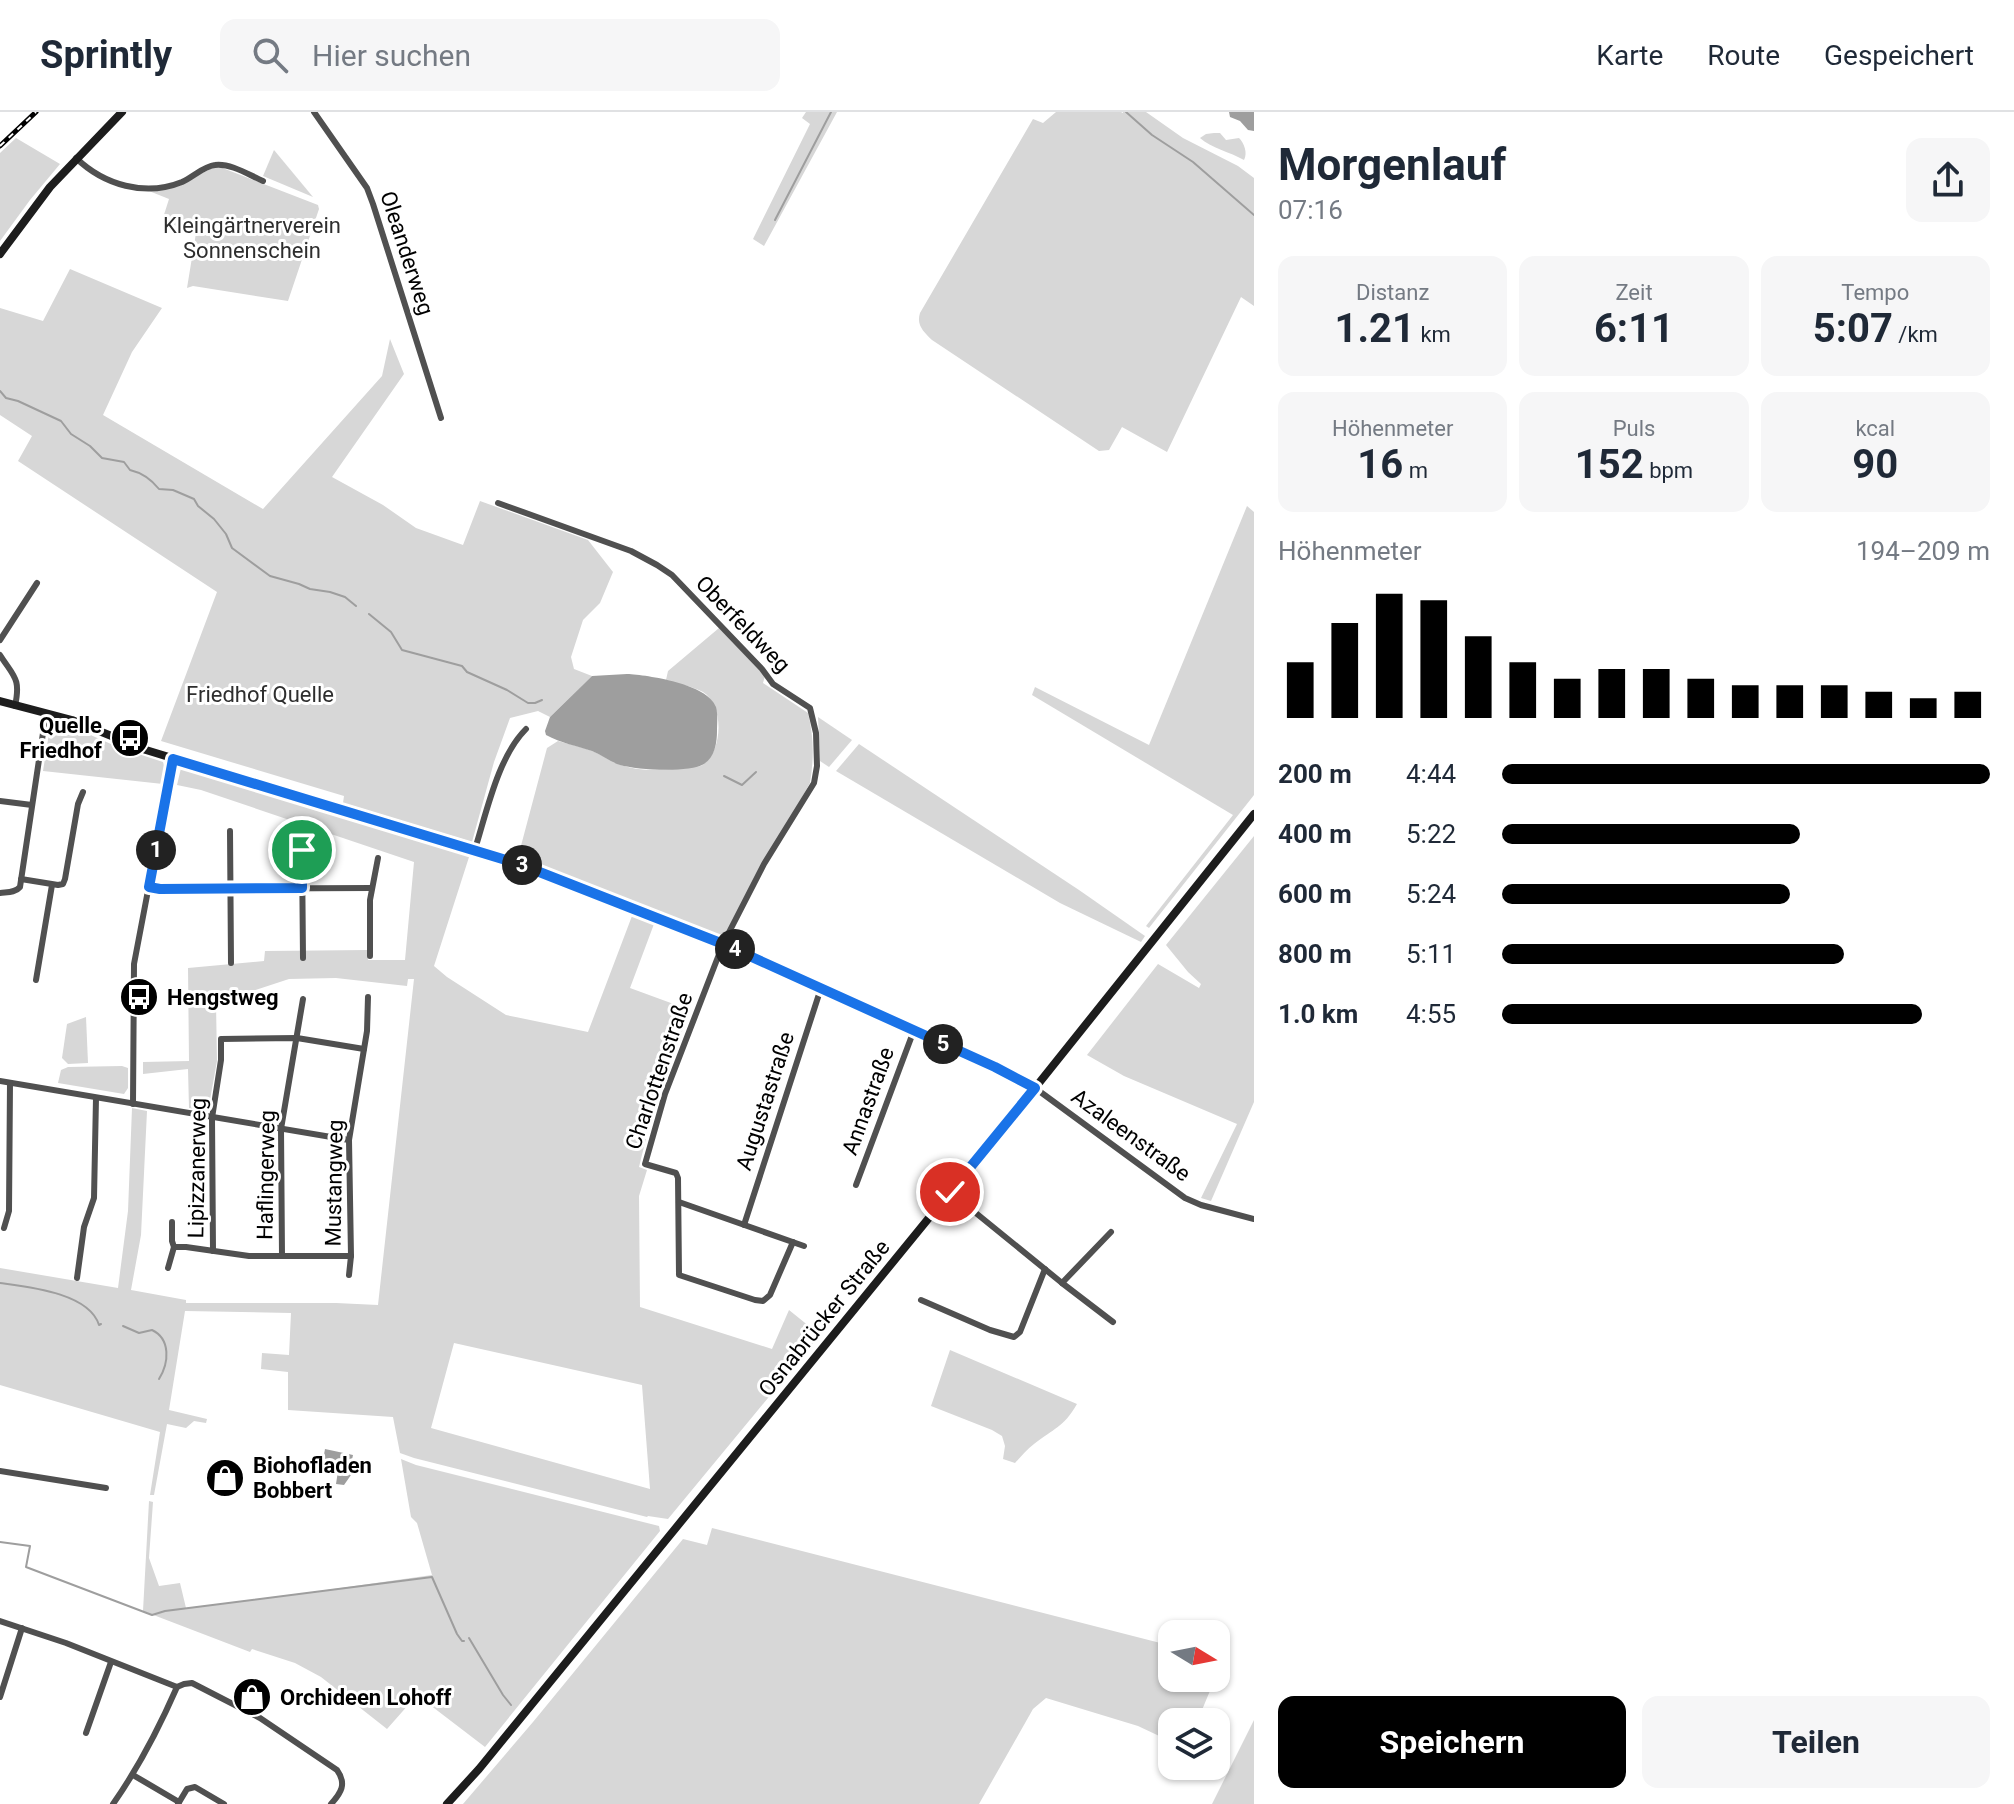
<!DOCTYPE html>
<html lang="de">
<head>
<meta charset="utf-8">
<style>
  :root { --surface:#fff; --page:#f6f6f7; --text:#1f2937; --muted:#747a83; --line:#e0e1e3; --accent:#000 }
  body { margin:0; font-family:Roboto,sans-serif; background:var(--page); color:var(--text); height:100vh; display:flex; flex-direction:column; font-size:30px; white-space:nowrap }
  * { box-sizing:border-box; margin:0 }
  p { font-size:26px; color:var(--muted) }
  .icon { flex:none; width:44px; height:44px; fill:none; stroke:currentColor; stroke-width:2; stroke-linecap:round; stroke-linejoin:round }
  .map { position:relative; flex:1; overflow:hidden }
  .details { display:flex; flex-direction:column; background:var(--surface); width:760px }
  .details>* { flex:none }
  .needle { width:52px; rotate:100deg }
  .fabs { position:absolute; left:1158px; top:1508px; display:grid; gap:16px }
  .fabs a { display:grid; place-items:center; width:72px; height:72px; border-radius:16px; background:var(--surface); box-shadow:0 2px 6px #0004; font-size:40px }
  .pin { position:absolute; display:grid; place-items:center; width:68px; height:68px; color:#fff; margin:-34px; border:4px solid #fff; border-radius:50%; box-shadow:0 2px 8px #0007 }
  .km { position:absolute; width:40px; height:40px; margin:-20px; border-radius:50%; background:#222; color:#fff; font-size:22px; line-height:40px; text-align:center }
  .round { display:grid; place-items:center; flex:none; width:84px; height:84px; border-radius:16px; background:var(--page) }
  .headline { display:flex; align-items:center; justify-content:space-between; height:136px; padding:0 24px }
  h1 { font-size:44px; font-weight:700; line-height:60px }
  .stats { display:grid; grid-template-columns:repeat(3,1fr); gap:12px; height:136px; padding:8px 24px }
  .stats div { display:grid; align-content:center; border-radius:16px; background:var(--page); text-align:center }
  .stats b { font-size:40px; font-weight:700 }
  .stats small { font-size:22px; font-weight:400 }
  .stats p { font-size:22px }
  .chart { height:224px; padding:16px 24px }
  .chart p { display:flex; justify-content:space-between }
  .chart svg { width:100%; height:144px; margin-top:8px; stroke:var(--accent); stroke-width:6 }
  .cta { display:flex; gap:16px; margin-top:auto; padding:16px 24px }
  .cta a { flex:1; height:92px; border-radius:16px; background:var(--accent); color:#fff; font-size:32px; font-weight:700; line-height:92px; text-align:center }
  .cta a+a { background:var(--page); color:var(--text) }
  ul { padding:0 24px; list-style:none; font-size:26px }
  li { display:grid; grid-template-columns:128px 96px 1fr; align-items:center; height:60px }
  li i { height:20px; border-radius:10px; background:var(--accent) }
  header { display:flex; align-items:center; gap:48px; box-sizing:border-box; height:112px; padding:0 40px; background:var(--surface); border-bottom:2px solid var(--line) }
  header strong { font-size:38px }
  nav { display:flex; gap:44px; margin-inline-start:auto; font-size:28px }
  .search { width:560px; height:72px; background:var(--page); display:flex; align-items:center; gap:20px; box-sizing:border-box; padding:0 28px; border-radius:16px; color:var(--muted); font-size:30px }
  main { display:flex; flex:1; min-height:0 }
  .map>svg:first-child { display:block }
  .green { fill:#d7d7d7; fill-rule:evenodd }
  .water { fill:#9e9e9e }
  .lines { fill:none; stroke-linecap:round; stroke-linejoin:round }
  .stream { stroke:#9e9e9e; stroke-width:2 }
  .street { stroke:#505050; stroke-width:6 }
  .secondary { stroke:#1d1d1d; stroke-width:8 }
  .rail-casing { stroke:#000; stroke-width:5 }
  .rail { stroke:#fff; stroke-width:2; stroke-dasharray:6; stroke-linecap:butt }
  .route-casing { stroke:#fff; stroke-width:16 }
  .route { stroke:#1a73e8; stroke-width:10 }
  .labels { text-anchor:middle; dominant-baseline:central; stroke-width:6; stroke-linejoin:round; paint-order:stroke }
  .park-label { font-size:22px; fill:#2e2e2e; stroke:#fff }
  .street-label { font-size:22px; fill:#000; stroke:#fff }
  .poi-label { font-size:22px; font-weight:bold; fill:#000; stroke:#fff; text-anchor:start }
</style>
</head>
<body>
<header>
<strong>Sprintly</strong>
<div class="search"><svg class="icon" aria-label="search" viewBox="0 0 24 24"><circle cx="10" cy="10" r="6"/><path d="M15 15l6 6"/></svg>Hier suchen</div>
<nav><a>Karte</a><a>Route</a><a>Gespeichert</a></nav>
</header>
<main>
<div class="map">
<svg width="1254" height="1692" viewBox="0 0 1254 1692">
  <rect width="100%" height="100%" fill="#fff"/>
  <g class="green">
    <polygon points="806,0 837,0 764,134 753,127 810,12 802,6"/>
    <path d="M1056,0H1121L1123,1V0H1146L1183,26L1238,54L1254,66V194L1241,185L1167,340L1122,315L1109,338L1099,339L932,228C924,220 916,213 920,201L1033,7L1043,11Z"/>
    <path d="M1214,21H1220L1226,28L1239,26C1244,31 1248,41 1244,48C1230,40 1211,36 1200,26L1206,22Z"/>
    <polygon points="16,26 60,52 30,88 0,129 0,41"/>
    <polygon points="274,38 313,85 263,64"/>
    <polygon points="220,55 318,93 319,97 288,189 193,174 187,176 196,121 162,109 169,87 149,79 179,74 210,57"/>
    <polygon points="70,157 162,196 132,240 103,303 263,397 382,264 390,227 404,262 332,365 383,393 416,416 463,433 480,389 588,428 613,460 600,491 583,508 571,545 574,557 592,564 550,605 538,599 510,606 494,650 472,730 343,691 344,684 161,629 217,480 18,349 32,324 0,303 0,196 43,209"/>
    <polygon points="1247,394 1254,400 1254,683 1149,816 1146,814 1233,703 1032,583 1035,575 1149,633"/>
    <path d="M719,516L765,564L763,571L808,601C814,625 814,647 810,671L725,823L721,825L518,745L547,636L558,629C572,633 588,636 601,643C607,646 611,650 618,652C644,662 674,657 701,654C723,641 725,594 703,580C692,574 677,572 666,568L668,559Z"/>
    <polygon points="818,605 852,628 829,655 820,649"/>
    <polygon points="54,612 77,617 120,636 163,650 165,657 163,672 43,659 50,615"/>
    <polygon points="859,632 1079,778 1145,824 1141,830 1060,791 836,659"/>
    <path d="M181,656L470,742L434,854L447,865L506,903L588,920L632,804L654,812L630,876L690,898L653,998L639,1055L647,1058L639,1084L640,1195L772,1237L789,1198L820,1223L668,1407L648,1404L647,1405L414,1346L400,1341L393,1305L288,1298V1260L261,1257L262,1241L289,1243L291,1201L185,1199L169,1298L207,1307L206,1311L194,1309L186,1316L167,1312L154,1383H150L160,1320L0,1273V1156L118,1176L128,1099L132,996L147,999L141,1123L131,1178L186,1188V1191H336L378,1193L414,867H408L407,874L336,866L289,867L216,891L217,949L208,999L189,996L188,957L143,962V950L189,949L188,856L264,849L265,839L368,838V848H405L414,750L201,678L177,673ZM454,1231L642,1273L650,1377L431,1316Z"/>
    <polygon points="1254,724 1254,990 1211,1089 1201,1086 1237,1012 1124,964 1087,943 1158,852 1199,876 1201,872 1188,860 1166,833"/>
    <polygon points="86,905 88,951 68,952 62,946 67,912"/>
    <polygon points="122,954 128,956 128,976 124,982 58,971 61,958 68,955"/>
    <path d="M950,1238L1077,1292C1063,1316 1054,1316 1034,1332C1027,1337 1021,1345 1015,1351L1003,1347L1005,1334L1002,1324L992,1318L931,1294Z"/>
    <polygon points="401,1347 416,1353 659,1414 660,1419 485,1635 417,1583 387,1617 321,1565 295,1551 252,1537 250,1540 143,1499 149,1389 153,1390 149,1446 159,1474 180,1471 186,1496 291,1483 432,1463 417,1411 411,1405"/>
    <polygon points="712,1416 1172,1534 1172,1566 1216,1566 1216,1544 1224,1545 1197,1610 1172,1610 1172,1630 1138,1614 1046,1586 1033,1597 979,1692 463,1692 533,1610 683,1427 707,1433"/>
    <polygon points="1254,1608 1254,1692 1212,1692"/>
  </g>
  <g class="water">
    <polygon points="1229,0 1254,0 1254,19 1248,18 1240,9 1230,5"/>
    <path d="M627,562C648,563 708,572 716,595C718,602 717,612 717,619C717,630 715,645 704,652C689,661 637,658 620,653C610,650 602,643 592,639C577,634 561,631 546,623L545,619L550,605L592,564Z"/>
    <polygon points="325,1337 353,1343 350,1357 351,1363 344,1373 336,1372 338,1359 334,1354 330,1354 325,1360 321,1359"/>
  </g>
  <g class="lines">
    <g class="stream">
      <polyline points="1126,0 1152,23 1193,50 1254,103"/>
      <polyline points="775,108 831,0"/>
      <path d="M0,279L6,286L18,289L61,309L71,322L90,334L102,346L124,350L130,358C143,361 151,367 159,377L173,378L194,387L198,394L214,407L226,422L232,436L270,464L299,472L310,477L330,480L345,485L356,494"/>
      <polyline points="369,502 391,520 402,538 462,554 467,560 507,578 528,591 535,591 542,588"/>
      <polyline points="724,664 742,673 756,660"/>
      <path d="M0,1171C29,1175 89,1181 99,1213L101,1212"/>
      <path d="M123,1214L139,1221L152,1218C171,1227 169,1251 159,1267"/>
      <polyline points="0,1430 30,1434 26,1455 152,1503 165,1499 432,1465 457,1522 462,1529 464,1529"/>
      <polyline points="469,1526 503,1583 511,1593"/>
    </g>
    <g class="street">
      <polyline points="314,0 367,76 373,92 441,306"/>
      <path d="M76,46C104,73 145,85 182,70C193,65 204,54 215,53C231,51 249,63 263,69"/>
      <polyline points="498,391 631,439 657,453 672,463 762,557 773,572 810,596 816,621 817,654 814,671 764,752 723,832 665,982 645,1052 676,1061 678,1066 679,1163 755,1188 763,1189 770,1183 793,1130"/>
      <polyline points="0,528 37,471"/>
      <path d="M0,543C14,565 21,566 15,594"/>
      <polyline points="0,689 32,693"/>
      <polyline points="230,719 231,851"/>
      <path d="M475,737C487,699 498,645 526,617"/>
      <polyline points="302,738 303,846"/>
      <polyline points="21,767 58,773 63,772 65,767 78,692 83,680"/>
      <polyline points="149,775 160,777 372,776"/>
      <path d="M0,781C7,780 15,781 20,775L46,601"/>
      <polyline points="370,844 370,788 378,746"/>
      <polyline points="36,868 52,773"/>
      <polyline points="0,969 349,1028"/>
      <polyline points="1035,976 1185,1086 1201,1093 1254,1107"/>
      <polyline points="133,992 134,852 173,647"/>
      <polyline points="856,1073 914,918"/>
      <polyline points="950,1080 1062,1171 1113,1210"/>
      <polyline points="679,1090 804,1134"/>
      <polyline points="172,1110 172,1129 174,1135"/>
      <polyline points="744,1113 821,876"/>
      <polyline points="4,1116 9,1099 10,971"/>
      <polyline points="213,1139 212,1006 221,948 221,927 297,926 364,937"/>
      <polyline points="282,1144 281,1017 303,887"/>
      <polyline points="168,1156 174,1135 186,1135 249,1144 351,1144"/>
      <polyline points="349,1163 351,1144 349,1028 367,919 368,885"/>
      <polyline points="77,1166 84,1115 94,1086 96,986"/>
      <polyline points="1062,1171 1111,1120"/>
      <polyline points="921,1188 990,1218 1014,1225 1020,1220 1045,1157"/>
      <polyline points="0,1359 106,1376"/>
      <path d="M0,1509L66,1531L177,1575L184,1572L192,1571L260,1606L337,1658C347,1672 341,1681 331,1692"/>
      <polyline points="0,1585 22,1516"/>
      <polyline points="86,1621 111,1550"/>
      <polyline points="133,1663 179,1690"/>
      <path d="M113,1692C139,1655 159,1616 177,1575"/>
      <polyline points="178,1692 187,1677 195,1675 224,1692"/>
    </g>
    <g class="secondary">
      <polyline points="0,142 50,75 122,0"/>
      <polyline points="0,589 72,608 146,638 519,752 723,832 995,955 1035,976"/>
      <polyline points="447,1692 479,1657 1035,976 1254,702"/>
    </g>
    <g class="rail-casing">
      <polyline id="rail" points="0,34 36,0"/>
    </g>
    <use href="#rail" class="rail"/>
  </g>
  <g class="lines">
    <g class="route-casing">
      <polyline id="route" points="302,738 302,776 160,777 149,775 173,647 519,752 723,832 995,955 1035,976 950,1080"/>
    </g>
    <use href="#route" class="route"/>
  </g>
  <defs>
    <g id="bus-disc" transform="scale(2)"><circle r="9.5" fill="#000" stroke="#fff"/><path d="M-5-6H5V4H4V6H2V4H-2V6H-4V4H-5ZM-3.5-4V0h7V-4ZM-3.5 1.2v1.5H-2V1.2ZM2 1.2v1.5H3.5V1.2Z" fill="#fff"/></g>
    <g id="shop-disc" transform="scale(2)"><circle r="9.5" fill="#000" stroke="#fff"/><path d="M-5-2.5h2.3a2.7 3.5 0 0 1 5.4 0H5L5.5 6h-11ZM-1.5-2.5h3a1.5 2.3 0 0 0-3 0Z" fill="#fff"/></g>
  </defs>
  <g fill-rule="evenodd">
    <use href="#bus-disc" x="130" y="626"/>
    <use href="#bus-disc" x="139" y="885"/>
    <use href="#shop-disc" x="225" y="1366"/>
    <use href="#shop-disc" x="252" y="1585"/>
  </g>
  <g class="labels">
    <g class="park-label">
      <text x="252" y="113">Kleingärtnerverein<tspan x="252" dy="25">Sonnenschein</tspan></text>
      <text x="260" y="582">Friedhof Quelle</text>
    </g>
    <g class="street-label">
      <text transform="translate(407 141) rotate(72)">Oleanderweg</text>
      <text transform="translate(743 512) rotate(46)">Oberfeldweg</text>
      <text transform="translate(659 959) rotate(-71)">Charlottenstraße</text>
      <text transform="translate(765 989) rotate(-72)">Augustastraße</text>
      <text transform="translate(868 989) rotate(-70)">Annastraße</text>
      <text transform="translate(1131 1023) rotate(36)">Azaleenstraße</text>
      <text transform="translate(197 1056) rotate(-89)">Lipizzanerweg</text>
      <text transform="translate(266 1063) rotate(-89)">Haflingerweg</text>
      <text transform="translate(334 1071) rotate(-89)">Mustangweg</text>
      <text transform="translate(824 1206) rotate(-51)">Osnabrücker Straße</text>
    </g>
    <g class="poi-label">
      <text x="102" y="613" text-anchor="end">Quelle<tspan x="102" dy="25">Friedhof</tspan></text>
      <text x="167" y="885">Hengstweg</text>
      <text x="253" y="1353">Biohofladen<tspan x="253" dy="25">Bobbert</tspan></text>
      <text x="280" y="1585">Orchideen Lohoff</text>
    </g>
  </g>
</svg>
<div class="fabs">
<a><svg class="needle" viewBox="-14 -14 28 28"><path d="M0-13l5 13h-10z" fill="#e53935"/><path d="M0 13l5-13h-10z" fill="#747a83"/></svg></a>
<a><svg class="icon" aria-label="layers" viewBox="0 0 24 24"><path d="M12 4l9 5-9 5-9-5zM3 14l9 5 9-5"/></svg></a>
</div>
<div class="pin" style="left:302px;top:738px;background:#1e9e55"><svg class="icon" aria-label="arrive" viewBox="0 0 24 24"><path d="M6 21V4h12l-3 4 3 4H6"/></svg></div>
<div class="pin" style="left:950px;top:1080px;background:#d93025"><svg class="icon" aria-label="check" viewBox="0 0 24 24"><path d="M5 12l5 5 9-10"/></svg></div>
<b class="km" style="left:156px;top:738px">1</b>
<b class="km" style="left:522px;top:753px">3</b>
<b class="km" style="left:735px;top:837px">4</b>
<b class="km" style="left:943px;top:932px">5</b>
</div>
<section class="details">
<div class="headline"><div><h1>Morgenlauf</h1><p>07:16</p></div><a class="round"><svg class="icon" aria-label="share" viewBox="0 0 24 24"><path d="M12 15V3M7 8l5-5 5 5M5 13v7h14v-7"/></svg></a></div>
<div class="stats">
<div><p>Distanz</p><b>1.21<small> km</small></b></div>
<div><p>Zeit</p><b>6:11</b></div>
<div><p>Tempo</p><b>5:07<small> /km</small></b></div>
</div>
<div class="stats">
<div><p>Höhenmeter</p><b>16<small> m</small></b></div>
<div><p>Puls</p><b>152<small> bpm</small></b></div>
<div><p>kcal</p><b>90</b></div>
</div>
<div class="chart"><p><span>Höhenmeter</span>194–209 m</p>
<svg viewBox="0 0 160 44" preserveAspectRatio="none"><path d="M5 44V27M15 44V15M25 44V6M35 44V8M45 44V19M55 44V27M65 44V32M75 44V29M85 44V29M95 44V32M105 44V34M115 44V34M125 44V34M135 44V36M145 44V38M155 44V36"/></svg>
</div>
<ul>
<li><b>200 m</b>4:44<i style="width:100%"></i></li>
<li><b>400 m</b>5:22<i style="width:61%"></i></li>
<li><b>600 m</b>5:24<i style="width:59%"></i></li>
<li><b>800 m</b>5:11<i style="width:70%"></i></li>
<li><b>1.0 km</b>4:55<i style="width:86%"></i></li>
</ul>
<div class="cta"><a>Speichern</a><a>Teilen</a></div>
</section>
</main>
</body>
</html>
